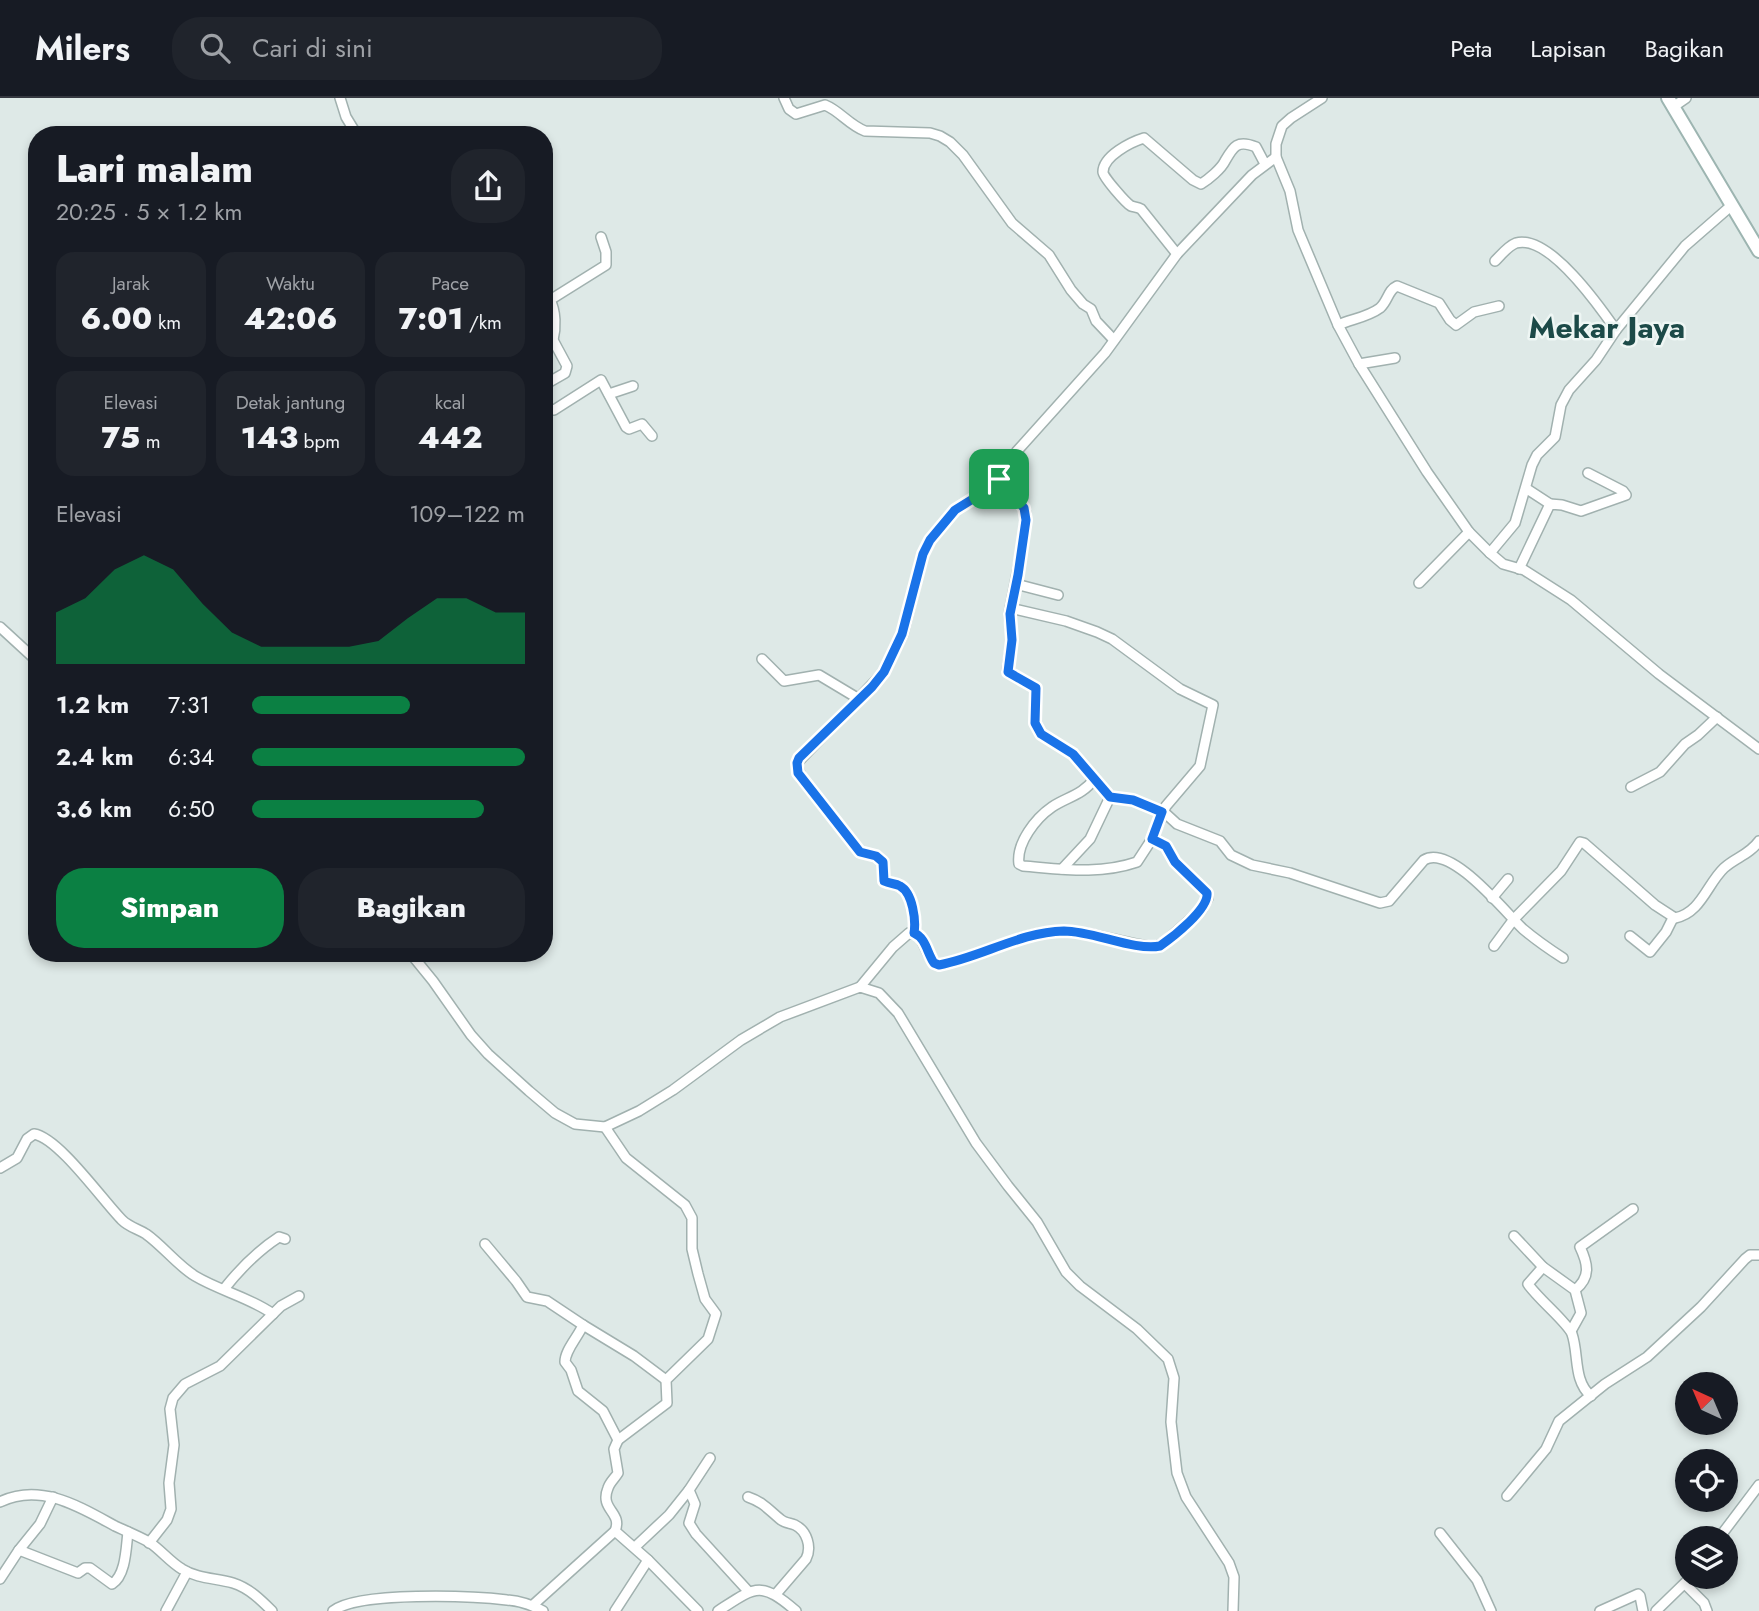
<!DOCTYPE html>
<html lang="id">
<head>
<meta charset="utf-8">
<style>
  :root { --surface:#171b24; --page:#20242c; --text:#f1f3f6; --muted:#9ea1a6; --line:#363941; --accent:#0b8043 }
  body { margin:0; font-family:Jost,sans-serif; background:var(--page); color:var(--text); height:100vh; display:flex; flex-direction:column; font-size:26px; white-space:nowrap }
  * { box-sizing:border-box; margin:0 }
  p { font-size:23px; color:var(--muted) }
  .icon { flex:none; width:38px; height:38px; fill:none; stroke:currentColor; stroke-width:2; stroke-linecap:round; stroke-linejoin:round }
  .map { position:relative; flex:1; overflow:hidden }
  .details { position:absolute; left:28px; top:28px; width:525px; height:836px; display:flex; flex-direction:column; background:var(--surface); border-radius:28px; box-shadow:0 4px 10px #0003 }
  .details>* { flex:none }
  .needle { width:46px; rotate:316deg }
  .buttons { position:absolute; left:1675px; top:1274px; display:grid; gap:14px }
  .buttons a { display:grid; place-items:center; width:63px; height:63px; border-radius:50%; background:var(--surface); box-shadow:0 4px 10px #0003; font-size:35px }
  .pin { position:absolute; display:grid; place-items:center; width:60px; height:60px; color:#fff; margin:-30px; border-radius:14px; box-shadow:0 4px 10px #0006 }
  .round { display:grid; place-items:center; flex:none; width:74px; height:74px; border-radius:28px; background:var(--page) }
  .headline { display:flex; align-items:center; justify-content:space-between; height:119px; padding:0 28px }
  h1 { font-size:38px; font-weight:800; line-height:52px }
  .figures { display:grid; grid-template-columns:repeat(3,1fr); gap:10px; height:119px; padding:7px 28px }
  .figures div { display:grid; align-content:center; border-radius:18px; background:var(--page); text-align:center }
  .figures b { font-size:30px; font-weight:800 }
  .figures small { font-size:19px; font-weight:400 }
  .figures p { font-size:19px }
  .chart { height:196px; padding:14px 28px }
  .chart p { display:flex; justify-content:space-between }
  .chart svg { width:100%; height:126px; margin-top:7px; fill:var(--accent); opacity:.7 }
  .cta { display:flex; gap:14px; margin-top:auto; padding:14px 28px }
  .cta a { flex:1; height:80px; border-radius:28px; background:var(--accent); color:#fff; font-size:28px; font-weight:800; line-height:80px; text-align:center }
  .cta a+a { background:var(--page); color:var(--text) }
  ul { padding:0 28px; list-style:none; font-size:23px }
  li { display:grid; grid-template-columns:112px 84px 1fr; align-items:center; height:52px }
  li i { height:18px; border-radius:9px; background:var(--accent) }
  header { display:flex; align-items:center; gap:42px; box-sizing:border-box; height:98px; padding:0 35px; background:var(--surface); border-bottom:2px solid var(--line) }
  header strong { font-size:33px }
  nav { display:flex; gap:38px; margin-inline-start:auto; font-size:24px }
  .search { width:490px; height:63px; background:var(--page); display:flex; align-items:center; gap:18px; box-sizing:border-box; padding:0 24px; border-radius:28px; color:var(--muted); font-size:26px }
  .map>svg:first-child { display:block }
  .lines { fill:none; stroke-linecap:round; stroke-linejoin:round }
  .street-casing { stroke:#a1b1af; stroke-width:12 }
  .secondary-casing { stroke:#9db5b1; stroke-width:16 }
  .street { stroke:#fff; stroke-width:9 }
  .secondary { stroke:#fff; stroke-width:12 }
  .route-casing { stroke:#fff; stroke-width:14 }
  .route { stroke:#1a73e8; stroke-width:9 }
  .labels { text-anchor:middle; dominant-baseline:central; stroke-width:5; stroke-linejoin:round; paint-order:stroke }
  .quarter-label { font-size:30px; font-weight:bold; fill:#1c4a48; stroke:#eef6f4 }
</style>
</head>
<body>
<header>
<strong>Milers</strong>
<div class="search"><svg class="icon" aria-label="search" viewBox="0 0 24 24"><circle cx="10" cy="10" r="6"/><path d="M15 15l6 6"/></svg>Cari di sini</div>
<nav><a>Peta</a><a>Lapisan</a><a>Bagikan</a></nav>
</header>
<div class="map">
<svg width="1759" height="1513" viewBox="0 0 1759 1513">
  <rect width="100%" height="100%" fill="#dee9e7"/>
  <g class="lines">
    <g class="street-casing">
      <g id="street">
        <polyline points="340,0 346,19 357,37"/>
        <path d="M784,0L789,11L796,16L825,7C840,13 849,27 865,33L930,35L940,38L950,44L963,57L1012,125L1049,157L1071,192L1083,206L1091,211L1096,223L1114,242"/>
        <polyline points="1322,0 1291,20 1282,28 1276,46 1276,59 1290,93 1298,132 1338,227 1359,266 1427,374 1469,434 1490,455 1503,466 1524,472 1571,502 1659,576 1759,651"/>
        <polyline points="1673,9 1686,0"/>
        <path d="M1177,156L1141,111C1138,109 1134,109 1131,108C1126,105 1103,79 1103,74C1103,58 1131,44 1144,40L1193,82L1201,86C1209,81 1221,71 1225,63C1233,49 1237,41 1256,49L1265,66"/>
        <path d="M1495,163C1501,157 1508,148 1516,145C1549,136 1600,209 1616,232"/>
        <polyline points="550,202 606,167 606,154 601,139"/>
        <path d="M1338,227C1352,221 1368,219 1380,210C1388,203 1388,192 1397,188L1439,205L1450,222L1456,227L1474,214L1499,208"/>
        <path d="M544,248L553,242C556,230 556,213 550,202L546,201"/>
        <polyline points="1359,266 1395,260"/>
        <polyline points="544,287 565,275 567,268 553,242"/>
        <polyline points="609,296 633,288"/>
        <polyline points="544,309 554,312 601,282 626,329 629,331 642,326 652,338"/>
        <path d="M999,381L1021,405L1026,415L1023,446L1009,516L1012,542L1007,573L1036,590L1035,625L1041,636L1073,656L1110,699L1133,702L1165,715L1177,726L1220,743L1231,757L1252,767L1290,775L1380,805L1389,803L1424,762C1451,746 1504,813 1523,831C1536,842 1549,851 1563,860"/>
        <polyline points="1527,391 1550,406"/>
        <polyline points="1490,455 1515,425 1532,367 1537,357 1555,339 1561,307 1569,292 1596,262 1616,232 1685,148 1732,107"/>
        <polyline points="1519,471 1550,406 1562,407 1581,413 1626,397 1623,393 1588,375"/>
        <polyline points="1419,485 1469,434"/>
        <polyline points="1016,486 1058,497"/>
        <polyline points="0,529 37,563"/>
        <polyline points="762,561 784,583 819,577 859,601"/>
        <path d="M1094,681C1083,697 1067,699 1052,709C1036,720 1016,745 1019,766L1023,768C1062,771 1099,777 1137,764L1152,741"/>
        <polyline points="1631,689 1660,674 1685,646 1698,637 1717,619"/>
        <polyline points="1062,771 1090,741 1110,699"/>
        <polyline points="1492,800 1508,781"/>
        <path d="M914,835C916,823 913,795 900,788C895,785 890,786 884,783L883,764L878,759L860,754L801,680L797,665L884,574L903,536L923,456L930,442L955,412L992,389L999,381L1017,353L1105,255L1177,156L1252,77L1276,59"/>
        <polyline points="1630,838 1650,854 1666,834 1673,820"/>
        <path d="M1494,848L1514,821L1561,773L1580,744L1584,745L1655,807L1675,820C1701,815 1707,786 1724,770C1736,759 1749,757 1759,743"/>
        <polyline points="411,856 433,883 471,937 488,956 529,993 555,1015 575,1026 605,1029 639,1013 673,992 741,942 780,919 860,889 879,895 898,915 976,1045 1008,1088 1037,1124 1066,1174 1080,1188 1137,1231 1168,1261 1174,1280 1171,1324 1177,1375 1186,1399 1229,1465 1234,1479 1233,1513"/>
        <path d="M860,889L893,849L909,835L917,836C926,845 927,862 939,867C982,859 1020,833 1064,833C1095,834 1125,846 1155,849L1165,844L1202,811L1208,800L1207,795L1175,764L1166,748L1152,741L1166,708L1200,668L1213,607L1180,591L1112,541L1097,534L1066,523L1010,510"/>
        <polyline points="605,1029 626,1060 685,1107 692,1120 692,1151 698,1176 705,1201 716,1216 708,1241 666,1282 667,1305 618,1342"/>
        <path d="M0,1070L17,1060L27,1041L34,1036C59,1040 103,1103 122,1122C129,1129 138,1131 146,1136C163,1148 177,1167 195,1178C220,1193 249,1199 273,1216"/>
        <polyline points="1514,1138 1543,1169 1575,1192 1581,1215 1571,1233"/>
        <path d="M485,1146L516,1183L527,1199L547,1203L583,1227C578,1239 565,1252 565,1264L571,1272L578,1293L603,1313L618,1342L614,1351L618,1375C615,1380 610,1384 608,1390C599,1412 623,1414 615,1433L648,1462L698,1513"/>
        <path d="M1543,1169L1528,1186C1537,1200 1568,1225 1572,1236C1579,1256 1573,1283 1591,1298"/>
        <path d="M224,1191C239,1172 259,1152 279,1139L285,1141"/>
        <path d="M1575,1192C1591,1179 1588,1166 1580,1149L1633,1111"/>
        <polyline points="583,1227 634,1258 666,1282"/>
        <polyline points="710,1360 689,1392 695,1406 689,1425 696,1436 748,1493"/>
        <polyline points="1507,1398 1546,1351 1559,1323 1605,1286 1647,1259 1701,1209 1745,1161 1750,1157 1759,1157"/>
        <path d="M748,1399C763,1404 769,1412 780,1421C784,1425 790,1425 795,1427C807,1433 812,1449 806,1461L776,1496"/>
        <path d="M0,1404C40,1384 80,1409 115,1428C126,1433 138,1438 149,1444C161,1452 170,1464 182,1471C198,1481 216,1480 233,1485C249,1490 261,1502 272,1513"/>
        <polyline points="1440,1435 1477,1482 1491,1513"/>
        <polyline points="1719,1440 1759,1387"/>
        <polyline points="149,1445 167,1422 171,1411 169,1385 174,1347 170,1311 173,1300 185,1286 220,1268 281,1208 299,1198"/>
        <polyline points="635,1449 669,1417 689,1392"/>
        <path d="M19,1452L78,1475L85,1470H90L112,1486C126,1477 126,1450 128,1434"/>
        <polyline points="0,1481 19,1452 40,1426 53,1399"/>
        <polyline points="1685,1486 1704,1505 1707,1513"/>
        <polyline points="533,1507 615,1433"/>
        <polyline points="166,1513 187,1474"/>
        <path d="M333,1513C358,1493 473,1498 507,1502C520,1503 532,1507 543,1513"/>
        <polyline points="615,1513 648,1462"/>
        <path d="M718,1513C755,1489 760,1482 796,1513"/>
        <polyline points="1600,1513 1638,1496 1640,1498 1643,1513"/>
        <polyline points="1656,1513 1691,1479"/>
      </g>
    </g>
    <g class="secondary-casing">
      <polyline id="secondary" points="1668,0 1759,153"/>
    </g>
    <use href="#street" class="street"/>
    <use href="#secondary" class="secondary"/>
  </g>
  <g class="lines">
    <g class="route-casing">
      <path id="route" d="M999,381L1024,410L1026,422L1018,477L1010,516L1012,542L1008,574L1036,590L1035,625L1041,636L1073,656L1110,699L1133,702L1162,714L1152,741L1166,748L1175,764L1207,795C1209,811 1173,839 1160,848C1134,853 1093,833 1064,833C1020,834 982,859 939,867L934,865C927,855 926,840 914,835C916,823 913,795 900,788C895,785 890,786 884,783L883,764L876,758L860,754L798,675L797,665L799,660L872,589L884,574L902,536L923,456L930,442L955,412L992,389Z"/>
    </g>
    <use href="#route" class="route"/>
  </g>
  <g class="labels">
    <g class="quarter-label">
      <text x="1607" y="229">Mekar Jaya</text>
    </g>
  </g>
</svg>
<div class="buttons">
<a><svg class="needle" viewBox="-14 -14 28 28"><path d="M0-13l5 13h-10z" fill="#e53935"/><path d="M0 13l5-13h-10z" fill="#9ea1a6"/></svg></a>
<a><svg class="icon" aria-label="locate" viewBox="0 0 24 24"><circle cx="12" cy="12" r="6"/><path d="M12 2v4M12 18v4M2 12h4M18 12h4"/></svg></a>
<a><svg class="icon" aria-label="layers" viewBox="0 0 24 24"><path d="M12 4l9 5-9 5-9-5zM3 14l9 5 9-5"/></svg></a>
</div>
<div class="pin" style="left:999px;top:381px;background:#1e9e55"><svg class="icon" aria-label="arrive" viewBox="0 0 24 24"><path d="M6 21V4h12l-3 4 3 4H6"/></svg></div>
<section class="details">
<div class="headline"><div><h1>Lari malam</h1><p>20:25 · 5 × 1.2 km</p></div><a class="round"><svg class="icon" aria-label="share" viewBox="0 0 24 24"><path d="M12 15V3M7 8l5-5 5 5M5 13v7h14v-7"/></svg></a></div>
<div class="figures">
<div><p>Jarak</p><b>6.00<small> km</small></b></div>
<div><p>Waktu</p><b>42:06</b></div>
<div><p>Pace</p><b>7:01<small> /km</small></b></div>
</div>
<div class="figures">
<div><p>Elevasi</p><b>75<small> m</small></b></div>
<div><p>Detak jantung</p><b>143<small> bpm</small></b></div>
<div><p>kcal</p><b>442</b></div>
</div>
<div class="chart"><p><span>Elevasi</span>109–122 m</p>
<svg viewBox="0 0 160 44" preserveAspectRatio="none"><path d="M0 44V26L10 21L20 11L30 6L40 11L50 23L60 33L70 38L80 38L90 38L100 38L110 36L120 28L130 21L140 21L150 26L160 26V44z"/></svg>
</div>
<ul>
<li><b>1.2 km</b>7:31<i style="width:58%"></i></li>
<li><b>2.4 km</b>6:34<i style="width:100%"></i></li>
<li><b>3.6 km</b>6:50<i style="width:85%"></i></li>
</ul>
<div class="cta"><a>Simpan</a><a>Bagikan</a></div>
</section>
</div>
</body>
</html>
